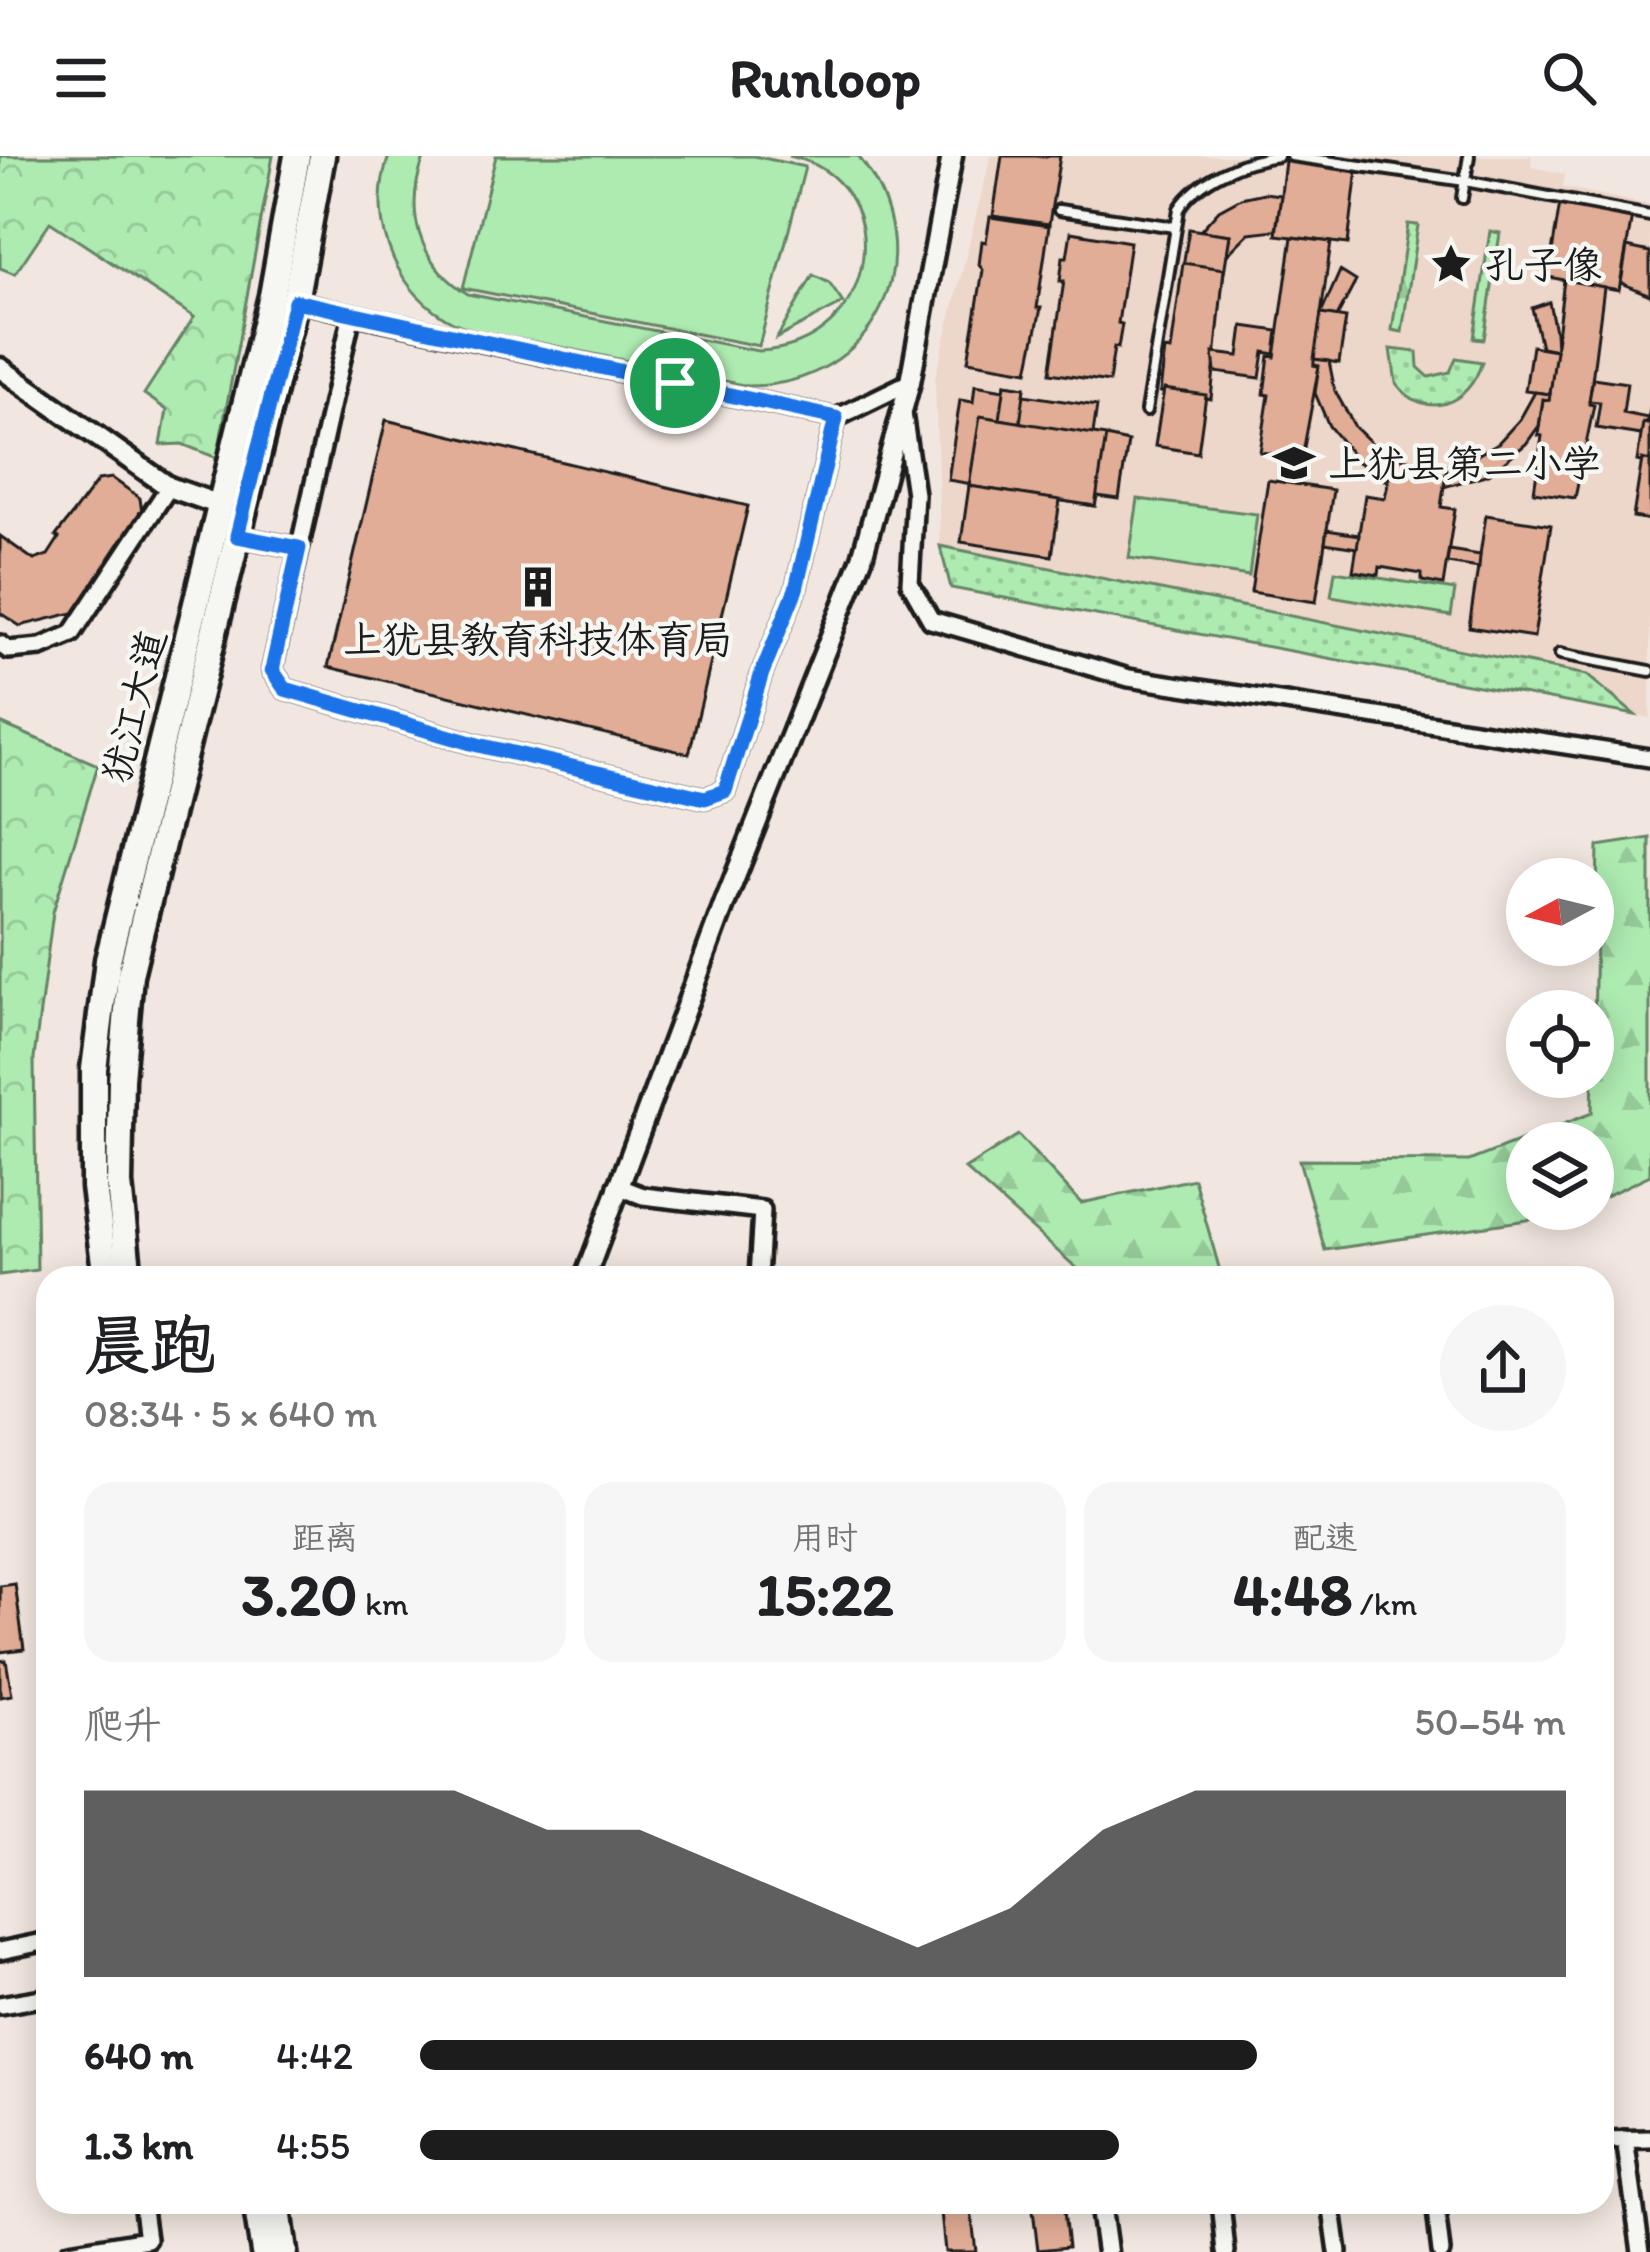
<!DOCTYPE html>
<html lang="zh">
<head>
<meta charset="utf-8">
<style>
  :root { --surface:#fff; --page:#f6f6f6; --text:#202124; --muted:#757577; --accent:#1c1c1c }
  body { margin:0; font-family:Itim,"LXGW WenKai TC",sans-serif; background:var(--page); color:var(--text); height:100vh; display:flex; flex-direction:column; font-size:45px; white-space:nowrap }
  * { box-sizing:border-box; margin:0 }
  p { font-size:39px; color:var(--muted) }
  .icon { flex:none; width:66px; height:66px; fill:none; stroke:currentColor; stroke-width:2; stroke-linecap:round; stroke-linejoin:round }
  .map { position:relative; flex:1; overflow:hidden }
  .drawer { position:absolute; left:36px; top:1110px; width:1578px; height:948px; display:flex; flex-direction:column; background:var(--surface); border-radius:36px; box-shadow:0 6px 30px #0003 }
  .drawer>* { flex:none }
  .needle { width:78px; rotate:263deg }
  .tools { position:absolute; left:1506px; top:702px; display:grid; gap:24px }
  .tools a { display:grid; place-items:center; width:108px; height:108px; border-radius:50%; background:var(--surface); box-shadow:0 6px 30px #0003; font-size:60px }
  .pin { position:absolute; display:grid; place-items:center; width:102px; height:102px; color:#fff; margin:-51px; border:6px solid #fff; border-radius:50%; box-shadow:0 3px 12px #0007 }
  .round { display:grid; place-items:center; flex:none; width:126px; height:126px; border-radius:63px; background:var(--page) }
  .headline { display:flex; align-items:center; justify-content:space-between; height:204px; padding:0 48px }
  h1 { font-size:66px; font-weight:700; line-height:90px }
  .metrics { display:grid; grid-template-columns:repeat(3,1fr); gap:18px; height:204px; padding:12px 48px }
  .metrics div { display:grid; align-content:center; border-radius:30px; background:var(--page); text-align:center }
  .metrics b { font-size:60px; font-weight:700 }
  .metrics small { font-size:33px; font-weight:400 }
  .metrics p { font-size:33px }
  .chart { height:336px; padding:24px 48px }
  .chart p { display:flex; justify-content:space-between }
  .chart svg { width:100%; height:216px; margin-top:12px; fill:var(--accent); opacity:.7 }
  ul { padding:0 48px; list-style:none; font-size:39px }
  li { display:grid; grid-template-columns:192px 144px 1fr; align-items:center; height:90px }
  li i { height:30px; border-radius:15px; background:var(--accent) }
  header { display:flex; justify-content:space-between; align-items:center; height:156px; padding:0 48px; background:var(--surface); font-size:54px; font-weight:700 }
  .map>svg:first-child { display:block }
  .built { fill:#edd6ca }
  .grass { fill:url(#grass-dots); stroke:#658466; stroke-width:3 }
  .forest { fill:url(#forest-firs); stroke:#658466; stroke-width:3 }
  .park { fill:url(#park-crowns); stroke:#658466; stroke-width:3 }
  .pitch { fill:#aeebb1; stroke:#658466; stroke-width:3 }
  .building { fill:#e2ad97; stroke:#1c1c1c; stroke-width:3 }
  .lines { fill:none; stroke-linecap:round; stroke-linejoin:round }
  .service-casing { stroke:#1c1c1c; stroke-width:16 }
  .minor-casing { stroke:#1c1c1c; stroke-width:24 }
  .tertiary-casing { stroke:#1c1c1c; stroke-width:27 }
  .primary-casing { stroke:#1c1c1c; stroke-width:33 }
  .service { stroke:#f6f6f2; stroke-width:8 }
  .minor { stroke:#f6f6f2; stroke-width:15 }
  .tertiary { stroke:#f6f6f2; stroke-width:18 }
  .primary { stroke:#f6f6f2; stroke-width:24 }
  .route-casing { stroke:#fff; stroke-width:24 }
  .route { stroke:#1a73e8; stroke-width:15 }
  .labels { text-anchor:middle; dominant-baseline:central; stroke-width:9; stroke-linejoin:round; paint-order:stroke }
  .poi-label { font-size:39px; fill:#1c1c1c; stroke:#f6f6f2; text-anchor:start }
  .street-label { font-size:39px; fill:#1c1c1c; stroke:#f6f6f2 }
</style>
</head>
<body>
<header><svg class="icon" aria-label="menu" viewBox="0 0 24 24"><path d="M4 6h16M4 12h16M4 18h16"/></svg>Runloop<svg class="icon" aria-label="search" viewBox="0 0 24 24"><circle cx="10" cy="10" r="6"/><path d="M15 15l6 6"/></svg></header>
<div class="map">
<svg width="1650" height="2096" viewBox="0 0 1650 2096">
  <defs>
    <pattern id="grass-dots" width="8" height="8" patternUnits="userSpaceOnUse" patternTransform="scale(3)"><rect width="8" height="8" fill="#aeebb1"/><path d="M2 2h.1M6 6h.1" fill="none" stroke="#95c998" stroke-width="1.8" stroke-linecap="round"/></pattern>
    <pattern id="forest-firs" width="22" height="20" patternUnits="userSpaceOnUse" patternTransform="scale(3)"><rect width="22" height="20" fill="#aeebb1"/><path d="M5 1l3.5 6h-7zM16 11l3.5 6h-7z" fill="#95c998"/></pattern>
    <pattern id="park-crowns" width="20" height="18" patternUnits="userSpaceOnUse" patternTransform="scale(3)"><rect width="20" height="18" fill="#aeebb1"/><path d="M2 6a3 3 0 1 1 6 0M12 15a3 3 0 1 1 6 0" fill="none" stroke="#95c998"/></pattern>
  </defs>
  <rect width="100%" height="100%" fill="#f2e7e0"/>
  <filter id="ink" filterUnits="userSpaceOnUse"><feTurbulence type="fractalNoise" baseFrequency=".00833" numOctaves="2"/><feDisplacementMap in="SourceGraphic" scale="24" xChannelSelector="R" yChannelSelector="G"/><feConvolveMatrix kernelMatrix="1 2 1 2 8 2 1 2 1" color-interpolation-filters="sRGB"/></filter>
  <g filter="url(#ink)">
    <polygon class="built" points="991,0 1532,0 1531,11 1565,18 1563,31 1650,49 1650,562 1635,559 1587,519 940,390 935,223"/>
    <g class="grass">
      <path d="M1391,193L1417,196L1418,211L1429,221L1450,216L1456,202L1482,206C1469,249 1425,266 1396,227Z"/>
      <polygon points="940,390 1587,519 1635,559 951,432"/>
    </g>
    <g class="forest">
      <polygon points="1408,68 1418,69 1402,176 1392,174"/>
      <polygon points="1490,75 1500,77 1484,183 1474,182"/>
      <polygon points="1650,682 1650,1019 1593,1046 1593,987 1527,987 1527,1053 1578,1053 1567,1058 1325,1094 1299,1004 1469,1005 1592,957 1598,690"/>
      <polygon points="1018,979 1081,1047 1194,1023 1222,1122 1088,1122 965,1013"/>
    </g>
    <g class="park">
      <polygon points="0,0 273,0 217,302 182,288 161,289 167,254 144,238 194,161 50,66 15,118 0,112"/>
      <polygon points="0,567 98,609 53,756 34,902 37,1114 0,1119"/>
    </g>
    <g class="pitch">
      <path d="M389,0H425C403,54 418,107 468,138L758,195C882,191 902,23 789,0H858C938,99 876,230 748,230C679,216 610,201 541,187C509,180 471,178 444,161C390,127 368,59 389,0Z"/>
      <polygon points="496,0 754,0 805,11 759,190 463,132"/>
      <polygon points="813,119 829,127 843,147 777,182"/>
      <polygon points="1138,343 1257,358 1249,420 1129,402"/>
      <polygon points="1335,415 1455,434 1451,460 1331,440"/>
    </g>
    <g class="building">
      <polygon points="1002,0 1060,0 1049,68 993,60"/>
      <polygon points="1285,5 1357,14 1348,88 1276,79"/>
      <polygon points="1264,37 1281,39 1276,74 1249,77 1226,100 1230,79 1200,75 1219,54 1241,42"/>
      <polygon points="1560,47 1632,60 1619,134 1548,121"/>
      <polygon points="990,61 1049,70 1037,152 1041,152 1028,215 968,205 983,114 979,109 982,85 986,86"/>
      <polygon points="1189,73 1230,79 1221,135 1180,129"/>
      <polygon points="1071,76 1130,86 1118,167 1122,168 1118,192 1114,191 1109,226 1050,217 1064,125 1060,125 1063,101 1067,101"/>
      <polygon points="1292,81 1331,86 1314,209 1319,210 1302,302 1260,296 1269,239 1264,238 1269,200 1275,201"/>
      <polygon points="1627,91 1650,96 1650,139 1621,127"/>
      <polygon points="1183,107 1224,113 1211,243 1160,236 1165,194 1171,195"/>
      <polygon points="1340,115 1356,125 1337,161 1321,158"/>
      <polygon points="1564,124 1604,131 1589,248 1594,249 1575,342 1534,336 1542,280 1538,279 1543,243 1549,244"/>
      <polygon points="1549,146 1555,175 1556,194 1541,191 1532,152"/>
      <polygon points="1321,158 1346,162 1339,207 1314,203"/>
      <polygon points="1243,170 1278,175 1275,198 1264,196 1260,222 1215,216 1213,197 1239,200"/>
      <polygon points="1532,190 1556,194 1550,238 1525,235"/>
      <polygon points="1314,203 1329,205 1335,235 1355,271 1380,295 1393,301 1388,325 1358,306 1329,270 1315,237 1319,210 1314,209"/>
      <polygon points="1593,222 1627,227 1623,257 1648,262 1641,279 1596,272 1600,246 1589,245"/>
      <polygon points="1005,228 1025,231 1024,239 1097,250 1093,278 1128,286 1119,343 1097,340 1095,350 1013,337 1013,340 982,336 983,332 972,328 948,324 960,244 973,246 975,229 1004,234"/>
      <polygon points="1005,228 1025,231 1020,267 1000,263"/>
      <polygon points="1164,233 1206,239 1198,297 1155,290"/>
      <polygon points="1535,236 1550,238 1549,244 1543,243 1539,270 1526,288 1489,318 1444,331 1447,309 1472,302 1498,287 1520,263"/>
      <polygon points="1650,253 1650,308 1637,305 1643,267 1647,268"/>
      <polygon points="980,260 1106,280 1095,350 969,330"/>
      <polygon points="386,264 748,350 689,598 328,511"/>
      <polygon points="1393,301 1447,309 1441,351 1455,353 1443,429 1422,425 1422,418 1380,411 1379,419 1353,415 1365,339 1385,342"/>
      <polygon points="1642,303 1650,305 1650,364 1633,361"/>
      <polygon points="112,322 140,342 142,357 73,457 20,470 0,457 0,380 34,404 48,399 59,382 56,380 98,324"/>
      <polygon points="1268,324 1333,334 1316,446 1251,436"/>
      <polygon points="969,330 1060,344 1052,400 961,386"/>
      <polygon points="1486,359 1551,369 1534,481 1469,471"/>
      <polygon points="1327,374 1359,379 1357,392 1325,387"/>
      <polygon points="1449,394 1480,399 1479,412 1447,407"/>
      <polygon points="15,1428 24,1493 0,1496 0,1430"/>
      <polygon points="6,1504 12,1539 0,1541 0,1505"/>
      <polygon points="940,2046 970,2046 976,2096 945,2096"/>
      <polygon points="1032,2046 1063,2046 1068,2091 1038,2094"/>
    </g>
    <g class="lines">
      <g class="service-casing">
        <g id="service">
          <polyline points="1291,0 1465,25 1650,60"/>
          <polyline points="1462,42 1469,0"/>
          <polyline points="1059,54 1175,71"/>
          <path d="M1146,255L1179,53C1198,23 1244,4 1278,0"/>
          <polyline points="1560,498 1650,515"/>
        </g>
      </g>
      <g class="minor-casing">
        <g id="minor">
          <polyline points="295,145 352,158 272,514 285,533 478,589 705,642 725,635 762,517 796,433 836,262 910,226"/>
          <polyline points="352,158 836,262"/>
          <polyline points="903,257 915,338 910,427 931,464 1129,522 1650,602"/>
          <polyline points="237,380 299,392"/>
          <polyline points="0,488 8,494 41,491 72,478 169,331"/>
          <polyline points="617,1030 643,1040 762,1054 758,1122"/>
          <polyline points="0,1795 48,1785"/>
          <polyline points="0,1849 48,1841"/>
          <polyline points="1625,1983 1641,2096"/>
          <polyline points="1602,1984 1650,1983"/>
          <polyline points="1221,2046 1226,2096"/>
          <polyline points="1331,2046 1338,2096"/>
          <polyline points="1435,2046 1441,2096"/>
          <polyline points="69,2096 147,2083 142,2046"/>
        </g>
      </g>
      <g class="tertiary-casing">
        <g id="tertiary">
          <polyline points="0,212 169,331 220,349"/>
          <polyline points="585,1122 725,746 862,402 910,226 952,0"/>
          <polyline points="1100,2046 1107,2096"/>
        </g>
      </g>
      <g class="primary-casing">
        <g id="primary">
          <polyline points="106,1122 94,1031 94,913 108,804 272,140 297,0"/>
          <polyline points="129,1122 119,1028 121,923 130,819 295,145 322,0"/>
          <polyline points="256,2046 264,2096"/>
          <polyline points="277,2046 284,2096"/>
        </g>
      </g>
      <use href="#service" class="service"/>
      <use href="#minor" class="minor"/>
      <use href="#tertiary" class="tertiary"/>
      <use href="#primary" class="primary"/>
    </g>
  </g>
  <g class="lines" filter="url(#ink)">
    <g class="route-casing">
      <polygon id="route" points="295,145 836,262 796,433 762,517 725,635 705,642 478,589 285,533 272,514 299,392 237,380"/>
    </g>
    <use href="#route" class="route"/>
  </g>
  <defs>
    <g id="sight-bare" transform="scale(3.24)"><path d="M0-6L1.8-2.2L6-1.7L2.9 1.2L3.7 5.4L0 3.3L-3.7 5.4L-2.9 1.2L-6-1.7L-1.8-2.2Z" fill="#1c1c1c" stroke="#f6f6f2" stroke-width="2.5" paint-order="stroke"/></g>
    <g id="school-bare" transform="scale(3.24)"><path d="M0-5L7-2L0 1L-7-2ZM-4 1L0 2.5L4 1V4Q0 6-4 4Z" fill="#1c1c1c" stroke="#f6f6f2" stroke-width="2.5" paint-order="stroke"/></g>
    <g id="building-bare" transform="scale(3.24)"><path d="M-4-6H4V6H1V3H-1V6H-4ZM-2.5-4.3h1.7v1.8h-1.7ZM.8-4.3h1.7v1.8H.8ZM-2.5-1h1.7V.8h-1.7ZM.8-1h1.7V.8H.8Z" fill="#1c1c1c" stroke="#f6f6f2" stroke-width="2.5" paint-order="stroke"/></g>
  </defs>
  <g fill-rule="evenodd">
    <use href="#sight-bare" x="1451" y="108"/>
    <use href="#school-bare" x="1294" y="307"/>
    <use href="#building-bare" x="538" y="431"/>
  </g>
  <g class="labels">
    <g class="poi-label">
      <text x="1485" y="108">孔子像</text>
      <text x="1328" y="307">上犹县第二小学</text>
      <text x="538" y="483" text-anchor="middle">上犹县教育科技体育局</text>
    </g>
    <g class="street-label">
      <text transform="translate(134 550) rotate(-76)">犹江大道</text>
    </g>
  </g>
</svg>
<div class="tools">
<a><svg class="needle" viewBox="-14 -14 28 28"><path d="M0-13l5 13h-10z" fill="#e53935"/><path d="M0 13l5-13h-10z" fill="#757577"/></svg></a>
<a><svg class="icon" aria-label="locate" viewBox="0 0 24 24"><circle cx="12" cy="12" r="6"/><path d="M12 2v4M12 18v4M2 12h4M18 12h4"/></svg></a>
<a><svg class="icon" aria-label="layers" viewBox="0 0 24 24"><path d="M12 4l9 5-9 5-9-5zM3 14l9 5 9-5"/></svg></a>
</div>
<div class="pin" style="left:675px;top:227px;background:#1e9e55"><svg class="icon" aria-label="arrive" viewBox="0 0 24 24"><path d="M6 21V4h12l-3 4 3 4H6"/></svg></div>
<section class="drawer">
<div class="headline"><div><h1>晨跑</h1><p>08:34 · 5 × 640 m</p></div><a class="round"><svg class="icon" aria-label="share" viewBox="0 0 24 24"><path d="M12 15V3M7 8l5-5 5 5M5 13v7h14v-7"/></svg></a></div>
<div class="metrics">
<div><p>距离</p><b>3.20<small> km</small></b></div>
<div><p>用时</p><b>15:22</b></div>
<div><p>配速</p><b>4:48<small> /km</small></b></div>
</div>
<div class="chart"><p><span>爬升</span>50–54 m</p>
<svg viewBox="0 0 160 44" preserveAspectRatio="none"><path d="M0 44V6L10 6L20 6L30 6L40 6L50 14L60 14L70 22L80 30L90 38L100 30L110 14L120 6L130 6L140 6L150 6L160 6V44z"/></svg>
</div>
<ul>
<li><b>640 m</b>4:42<i style="width:73%"></i></li>
<li><b>1.3 km</b>4:55<i style="width:61%"></i></li>
</ul>
</section>
</div>
</body>
</html>
